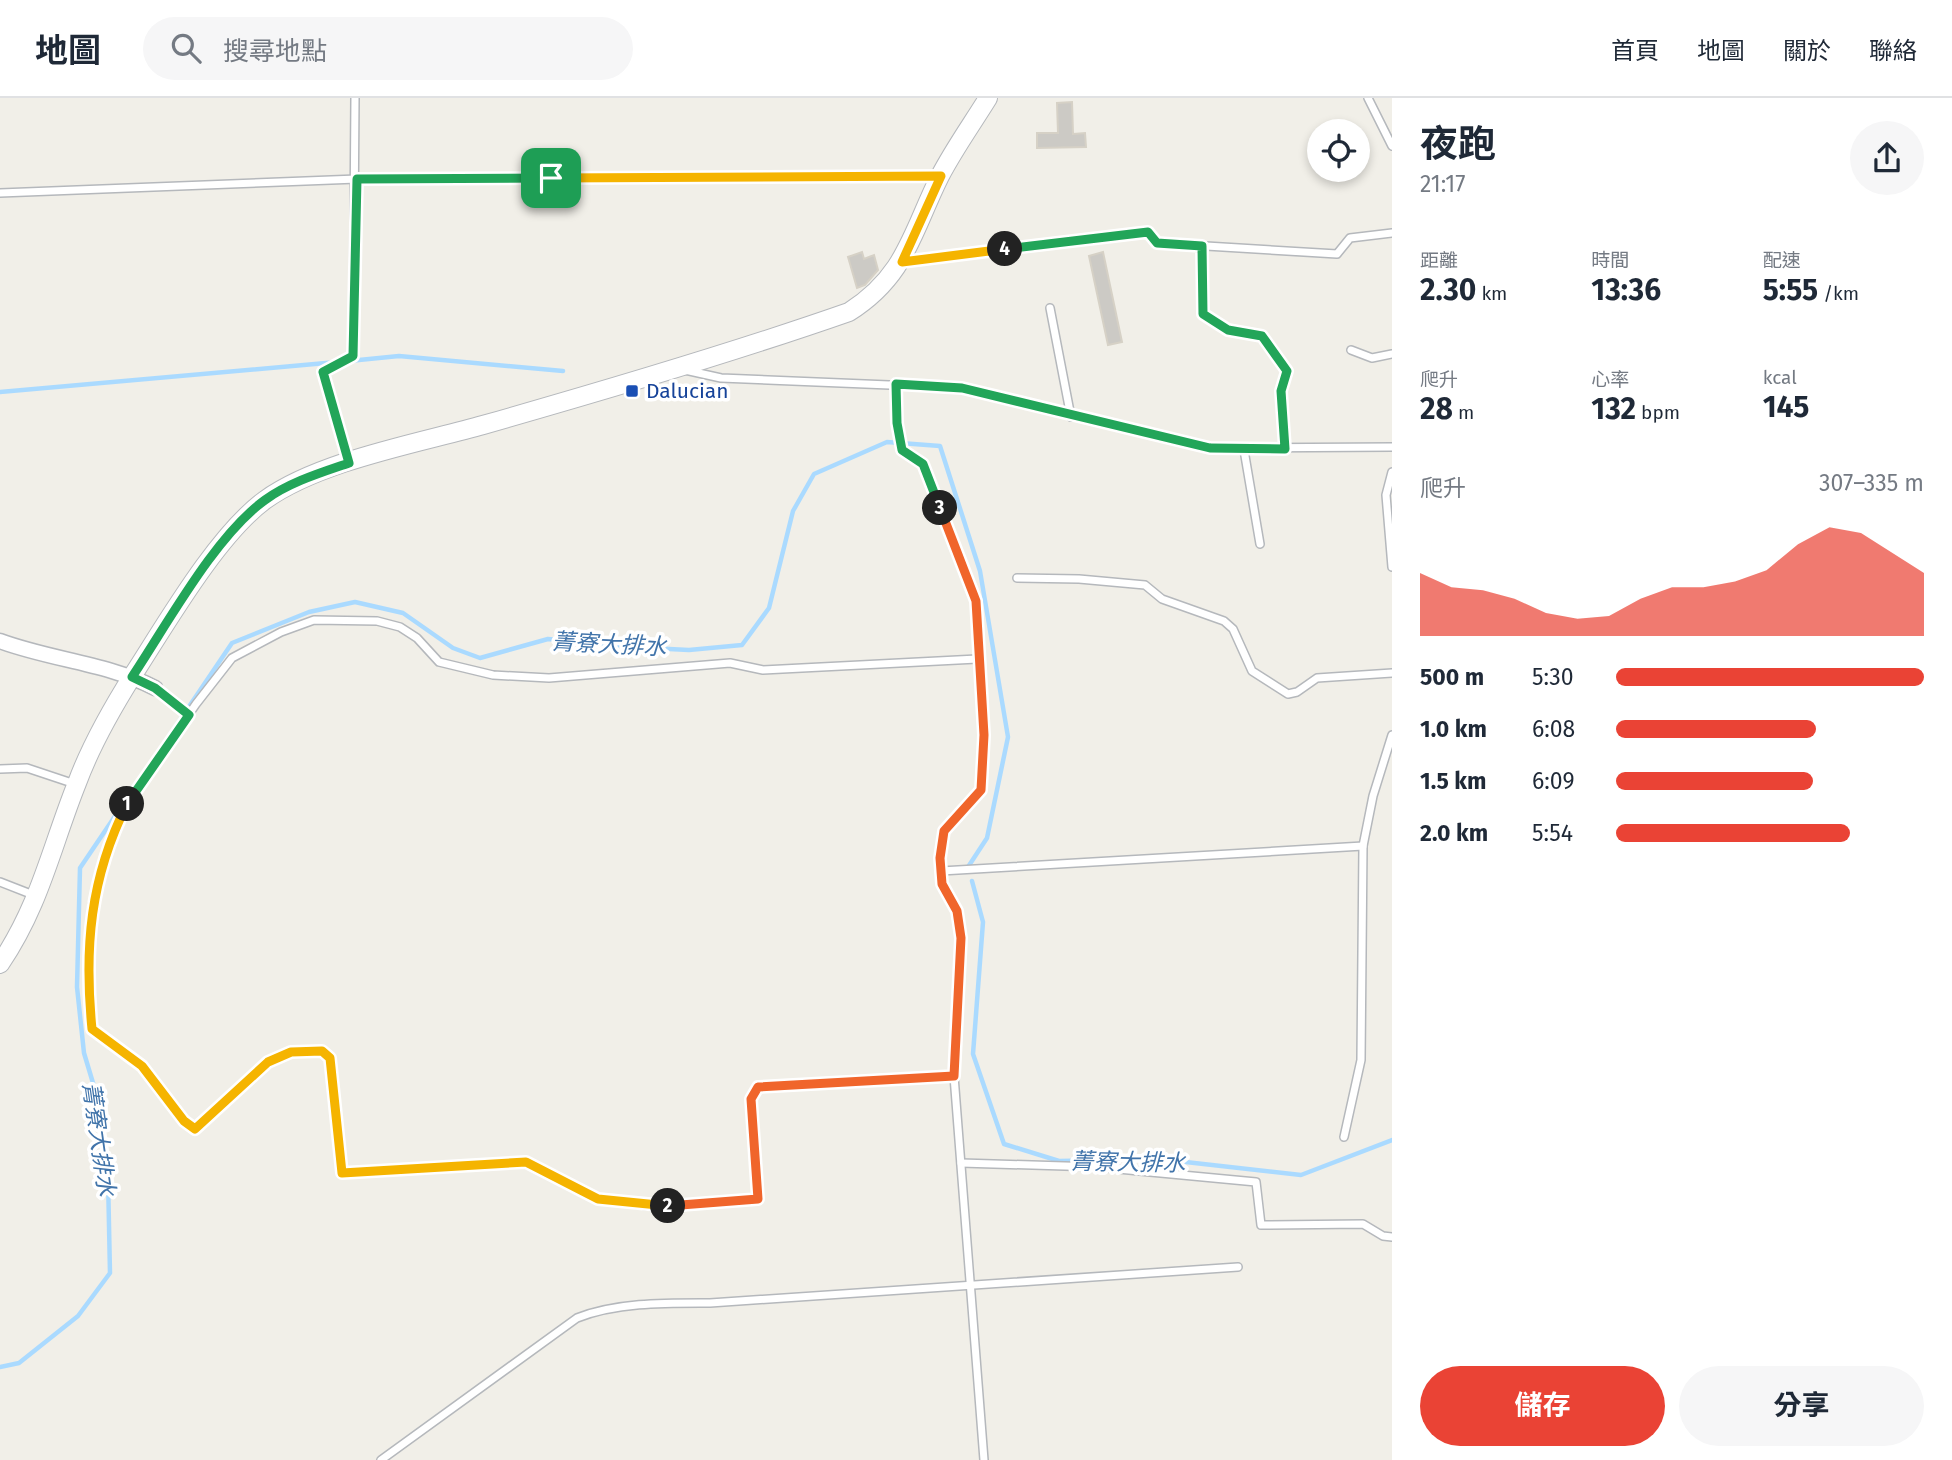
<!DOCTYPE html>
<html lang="zh-TW">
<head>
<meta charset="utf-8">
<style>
  :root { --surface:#fff; --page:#f6f6f7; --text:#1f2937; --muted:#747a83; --line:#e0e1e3; --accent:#ea4335 }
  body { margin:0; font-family:"Fira Sans","Noto Sans TC",sans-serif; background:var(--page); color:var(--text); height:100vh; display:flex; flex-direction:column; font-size:26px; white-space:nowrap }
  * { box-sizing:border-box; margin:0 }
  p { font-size:23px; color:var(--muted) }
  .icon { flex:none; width:38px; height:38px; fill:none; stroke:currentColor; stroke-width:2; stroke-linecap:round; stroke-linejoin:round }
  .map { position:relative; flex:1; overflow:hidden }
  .side { display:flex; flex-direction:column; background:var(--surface); width:560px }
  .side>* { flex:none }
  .fabs { position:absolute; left:1307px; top:21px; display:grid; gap:14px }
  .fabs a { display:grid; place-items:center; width:63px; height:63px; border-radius:50%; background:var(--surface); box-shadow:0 4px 10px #0003; font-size:35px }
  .pin { position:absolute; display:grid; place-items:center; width:60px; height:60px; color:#fff; margin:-30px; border-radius:14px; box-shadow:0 4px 10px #0006 }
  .km { position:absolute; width:35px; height:35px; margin:-18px; border-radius:50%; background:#222; color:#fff; font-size:19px; line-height:35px; text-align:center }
  .round { display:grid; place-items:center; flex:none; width:74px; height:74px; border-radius:37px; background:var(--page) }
  .summary { display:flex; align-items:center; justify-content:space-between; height:119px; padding:0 28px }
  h1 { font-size:38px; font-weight:700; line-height:52px }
  .stats { display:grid; grid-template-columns:repeat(3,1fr); gap:10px; height:119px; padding:7px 28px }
  .stats div { display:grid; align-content:center }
  .stats b { font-size:30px; font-weight:700 }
  .stats small { font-size:19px; font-weight:400 }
  .stats p { font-size:19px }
  .chart { height:196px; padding:14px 28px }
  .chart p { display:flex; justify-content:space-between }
  .chart svg { width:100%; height:126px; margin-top:7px; fill:var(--accent); opacity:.7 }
  .primary-button { display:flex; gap:14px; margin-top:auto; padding:14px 28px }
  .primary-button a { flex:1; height:80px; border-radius:42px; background:var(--accent); color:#fff; font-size:28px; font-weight:700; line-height:80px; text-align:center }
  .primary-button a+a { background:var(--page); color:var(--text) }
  ul { padding:0 28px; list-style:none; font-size:23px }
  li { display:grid; grid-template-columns:112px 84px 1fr; align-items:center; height:52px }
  li i { height:18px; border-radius:9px; background:var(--accent) }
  header { display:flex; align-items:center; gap:42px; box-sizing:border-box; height:98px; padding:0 35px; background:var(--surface); border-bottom:2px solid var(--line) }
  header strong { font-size:33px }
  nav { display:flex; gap:38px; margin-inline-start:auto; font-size:24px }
  .search { width:490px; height:63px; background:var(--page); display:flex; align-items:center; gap:18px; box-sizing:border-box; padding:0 24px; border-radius:38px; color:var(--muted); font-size:26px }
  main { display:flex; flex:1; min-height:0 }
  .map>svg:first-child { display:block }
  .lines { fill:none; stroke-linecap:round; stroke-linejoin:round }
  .stream { stroke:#aadaff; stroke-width:4.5 }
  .building { fill:#cccac5; stroke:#d6d1c6; stroke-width:2 }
  .service-casing { stroke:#b5b8bc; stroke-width:10 }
  .minor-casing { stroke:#b5b8bc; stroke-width:17 }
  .tertiary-casing { stroke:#b5b8bc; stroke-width:20 }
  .service { stroke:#fff; stroke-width:7 }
  .minor { stroke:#fff; stroke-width:14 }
  .tertiary { stroke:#fff; stroke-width:18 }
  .split-1-casing { stroke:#fff; stroke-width:14 }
  .split-2-casing { stroke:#fff; stroke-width:14 }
  .split-3-casing { stroke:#fff; stroke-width:14 }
  .split-4-casing { stroke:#fff; stroke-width:14 }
  .split-5-casing { stroke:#fff; stroke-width:14 }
  .split-1 { stroke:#22a559; stroke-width:9 }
  .split-2 { stroke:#f5b400; stroke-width:9 }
  .split-3 { stroke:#f0652b; stroke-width:9 }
  .split-4 { stroke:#22a559; stroke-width:9 }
  .split-5 { stroke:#f5b400; stroke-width:9 }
  .transit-dot { fill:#1a4fb4; stroke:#fff; stroke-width:2.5 }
  .labels { text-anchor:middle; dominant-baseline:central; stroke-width:7; stroke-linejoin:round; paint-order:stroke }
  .transit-label { font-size:21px; fill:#164399; stroke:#fff; text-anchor:start }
  .water-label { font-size:23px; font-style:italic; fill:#4174aa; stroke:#fff }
</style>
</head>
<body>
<header>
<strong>地圖</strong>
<div class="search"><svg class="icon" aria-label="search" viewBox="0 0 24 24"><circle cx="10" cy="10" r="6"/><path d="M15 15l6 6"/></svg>搜尋地點</div>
<nav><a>首頁</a><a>地圖</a><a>關於</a><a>聯絡</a></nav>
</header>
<main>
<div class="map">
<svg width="1392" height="1362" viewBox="0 0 1392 1362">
  <rect width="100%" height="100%" fill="#f1efe8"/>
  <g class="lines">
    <g class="stream">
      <polyline points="349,263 399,258 563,273"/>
      <polyline points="0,294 337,264"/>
      <polyline points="972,783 983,824 973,956 1004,1046 1059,1063 1159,1061 1301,1077 1392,1042"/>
      <polyline points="0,1269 19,1265 78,1218 110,1175 108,1079 99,1005 84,955 77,889 80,770 232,545 309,514 355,504 403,515 453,550 480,560 548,541 649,550 689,552 742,547 769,510 793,413 814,376 887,344 940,348 980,473 1008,639 987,740 968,769"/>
    </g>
  </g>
  <g class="building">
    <polygon points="1072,4 1073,36 1085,35 1086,49 1037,50 1037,35 1058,35 1057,5"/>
    <polygon points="862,154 864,161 874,157 878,172 865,187 857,190 848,159"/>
    <polygon points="1103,154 1122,244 1108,247 1089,158"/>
  </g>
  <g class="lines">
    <g class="service-casing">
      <g id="service">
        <polyline points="1368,0 1392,48"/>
        <polyline points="0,95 357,81 940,78"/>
        <polyline points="1202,148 1203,216 1228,232 1262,238 1287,273 1281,293 1285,351"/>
        <polyline points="902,165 1148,133 1157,145 1337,156 1350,140 1392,135"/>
        <polyline points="1050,210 1071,319"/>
        <polyline points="1351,252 1372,260 1392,256"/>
        <polyline points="685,272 721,280 962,290 1210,350 1392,349"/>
        <polyline points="896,286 897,325 902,352 923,366 976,503 984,637 981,692 944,733 940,760 942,786 957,812 961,840 954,978 984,1362"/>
        <polyline points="1244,352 1260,446"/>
        <polyline points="348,362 323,274 353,258 355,0"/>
        <polyline points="1392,374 1386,397 1392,469"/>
        <polyline points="1017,480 1079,481 1145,487 1162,501 1224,523 1233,531 1252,573 1288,596 1297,594 1317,580 1392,575"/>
        <polyline points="155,590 189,617"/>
        <polyline points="0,671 27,670 75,686"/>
        <polyline points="941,773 1363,748"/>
        <polyline points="0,784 36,798"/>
        <polyline points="954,978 758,989 751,1001 758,1101 657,1109 598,1101 526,1064 342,1075 330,960 322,953 291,954 268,964 195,1031 184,1023 142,968 92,931 89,902 92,808 112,735 127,706 196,606 232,560 281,534 314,522 377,523 400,529 417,540 439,564 493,577 549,580 730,565 763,572 977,561"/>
        <polyline points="1344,1039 1361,962 1363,748 1373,698 1392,637"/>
        <polyline points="961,1065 1097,1069 1256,1084 1261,1127 1363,1126 1383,1138 1392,1139"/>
        <path d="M381,1362L577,1220C618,1204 667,1205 710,1205L1238,1169"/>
      </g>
    </g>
    <g class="minor-casing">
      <path id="minor" d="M0,543C51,562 107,565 155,590"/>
    </g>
    <g class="tertiary-casing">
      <path id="tertiary" d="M0,866C40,807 51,750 77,685C91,647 111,612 133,577C166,526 217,437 265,402C319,363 419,345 483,327C606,292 729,256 849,214C906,178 912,134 940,78C954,51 972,26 988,0"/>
    </g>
    <use href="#service" class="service"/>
    <use href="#minor" class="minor"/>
    <use href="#tertiary" class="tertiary"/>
  </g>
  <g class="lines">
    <g class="split-1-casing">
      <path id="split-1" d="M127,706L189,617L155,590L132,579C168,525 215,438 265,402C290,384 320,375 349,365L323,274L353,258L357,81L551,80"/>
    </g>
    <g class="split-2-casing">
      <path id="split-2" d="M127,706C90,780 84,850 92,931L142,968L184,1023L195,1031L268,964L291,954L322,953L330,960L342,1075L526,1064L598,1101L668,1108"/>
    </g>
    <g class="split-3-casing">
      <polyline id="split-3" points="668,1108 758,1101 751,1001 758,989 954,978 961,840 957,813 942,786 940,760 944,733 981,692 984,637 976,503 940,410"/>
    </g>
    <g class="split-4-casing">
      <polyline id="split-4" points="940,410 923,366 902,352 897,325 896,286 962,290 1210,350 1285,351 1281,293 1287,273 1262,238 1228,232 1203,216 1202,148 1157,145 1148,134 1005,151"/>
    </g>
    <g class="split-5-casing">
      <polyline id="split-5" points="551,80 941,78 902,164 1005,151"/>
    </g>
    <use href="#split-1" class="split-1"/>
    <use href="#split-2" class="split-2"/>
    <use href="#split-3" class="split-3"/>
    <use href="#split-4" class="split-4"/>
    <use href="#split-5" class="split-5"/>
  </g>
  <rect class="transit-dot" x="625" y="286" width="14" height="14" rx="3.5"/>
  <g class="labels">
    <g class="transit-label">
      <text x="646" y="293">Dalucian</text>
    </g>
    <g class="water-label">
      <text transform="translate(609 546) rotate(3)">菁寮大排水</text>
      <text transform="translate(99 1041) rotate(82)">菁寮大排水</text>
      <text transform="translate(1128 1064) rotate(1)">菁寮大排水</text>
    </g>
  </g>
</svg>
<div class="fabs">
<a><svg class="icon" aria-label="locate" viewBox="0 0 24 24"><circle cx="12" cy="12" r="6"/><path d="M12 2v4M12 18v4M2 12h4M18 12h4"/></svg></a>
</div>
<div class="pin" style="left:551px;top:80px;background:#1e9e55"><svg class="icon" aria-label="arrive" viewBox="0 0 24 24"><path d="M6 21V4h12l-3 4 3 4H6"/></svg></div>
<b class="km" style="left:127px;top:706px">1</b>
<b class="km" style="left:668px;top:1108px">2</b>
<b class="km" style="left:940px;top:410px">3</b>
<b class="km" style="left:1005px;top:151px">4</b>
</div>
<section class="side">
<div class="summary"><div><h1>夜跑</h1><p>21:17</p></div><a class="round"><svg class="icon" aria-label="share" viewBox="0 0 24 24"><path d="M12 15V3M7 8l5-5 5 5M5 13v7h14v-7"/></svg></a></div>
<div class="stats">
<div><p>距離</p><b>2.30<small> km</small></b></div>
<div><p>時間</p><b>13:36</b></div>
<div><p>配速</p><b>5:55<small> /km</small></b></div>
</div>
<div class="stats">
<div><p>爬升</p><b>28<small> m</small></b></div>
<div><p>心率</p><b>132<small> bpm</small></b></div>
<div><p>kcal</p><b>145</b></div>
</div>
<div class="chart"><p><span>爬升</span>307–335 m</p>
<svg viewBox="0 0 160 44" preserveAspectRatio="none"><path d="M0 44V22L10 27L20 28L30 31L40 36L50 38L60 37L70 31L80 27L90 27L100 25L110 21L120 12L130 6L140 8L150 15L160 22V44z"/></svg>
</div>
<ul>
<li><b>500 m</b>5:30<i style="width:100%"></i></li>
<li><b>1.0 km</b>6:08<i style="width:65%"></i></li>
<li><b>1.5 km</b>6:09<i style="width:64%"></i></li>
<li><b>2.0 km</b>5:54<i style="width:76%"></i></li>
</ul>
<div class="primary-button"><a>儲存</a><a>分享</a></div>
</section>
</main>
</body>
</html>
